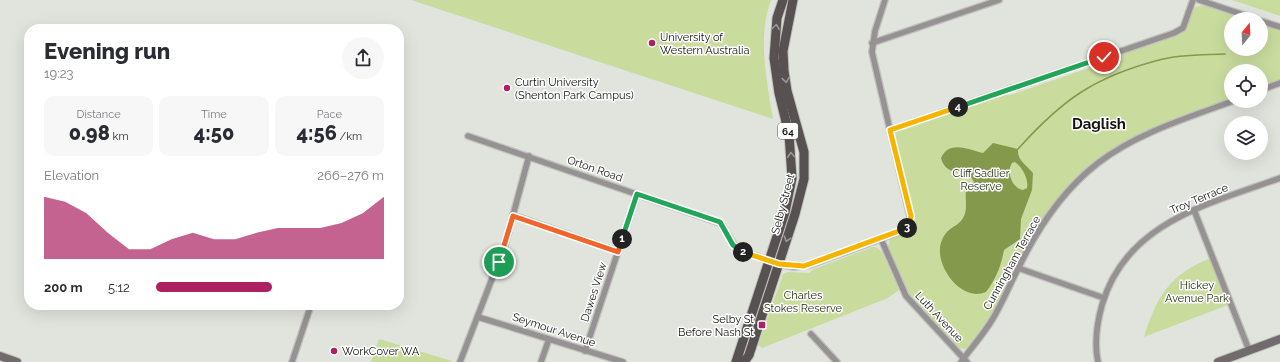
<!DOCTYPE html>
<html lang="en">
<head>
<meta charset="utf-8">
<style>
  :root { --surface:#fff; --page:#f7f7f7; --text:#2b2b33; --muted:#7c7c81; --accent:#ac2162 }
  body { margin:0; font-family:Raleway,sans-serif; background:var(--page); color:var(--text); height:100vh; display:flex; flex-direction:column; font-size:15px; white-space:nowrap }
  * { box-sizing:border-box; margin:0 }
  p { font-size:13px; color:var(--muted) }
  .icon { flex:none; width:22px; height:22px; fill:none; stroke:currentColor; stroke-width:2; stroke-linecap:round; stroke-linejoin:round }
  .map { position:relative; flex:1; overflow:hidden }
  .panel { position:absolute; left:24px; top:24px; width:380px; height:286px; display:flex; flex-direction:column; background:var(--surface); border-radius:16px; box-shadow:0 4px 16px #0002 }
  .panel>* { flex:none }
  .needle { width:26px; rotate:18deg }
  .controls { position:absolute; left:1224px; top:12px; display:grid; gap:8px }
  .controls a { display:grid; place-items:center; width:44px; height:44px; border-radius:50%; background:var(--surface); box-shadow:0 4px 16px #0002; font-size:20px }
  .pin { position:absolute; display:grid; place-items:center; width:34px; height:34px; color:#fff; margin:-17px; border:2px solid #fff; border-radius:50%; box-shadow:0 1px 4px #0007 }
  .km { position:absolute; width:20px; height:20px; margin:-10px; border-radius:50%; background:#222; color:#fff; font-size:11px; line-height:20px; text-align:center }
  .round { display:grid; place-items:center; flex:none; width:42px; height:42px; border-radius:21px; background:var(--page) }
  .head { display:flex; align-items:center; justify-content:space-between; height:68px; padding:0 20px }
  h1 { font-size:22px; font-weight:800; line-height:30px }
  .stats { display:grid; grid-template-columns:repeat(3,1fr); gap:6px; height:68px; padding:4px 20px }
  .stats div { display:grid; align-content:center; border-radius:10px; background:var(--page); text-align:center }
  .stats b { font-size:20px; font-weight:800 }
  .stats small { font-size:11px; font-weight:400 }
  .stats p { font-size:11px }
  .chart { height:112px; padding:8px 20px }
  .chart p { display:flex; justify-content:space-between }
  .chart svg { width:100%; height:72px; margin-top:4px; fill:var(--accent); opacity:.7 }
  ul { padding:0 20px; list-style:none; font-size:13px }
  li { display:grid; grid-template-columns:64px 48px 1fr; align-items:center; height:30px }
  li i { height:10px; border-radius:5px; background:var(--accent) }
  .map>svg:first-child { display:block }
  .green { fill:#c9dc9e }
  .water { fill:#85994c; fill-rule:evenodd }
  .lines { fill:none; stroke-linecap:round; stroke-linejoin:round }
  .stream { stroke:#85994c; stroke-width:1.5 }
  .street-casing { stroke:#c0c2bb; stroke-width:8 }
  .secondary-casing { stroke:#c0c2bb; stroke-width:10 }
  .primary-casing { stroke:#c0c2bb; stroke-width:11 }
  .street { stroke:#969293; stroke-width:5.5 }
  .secondary { stroke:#716b6d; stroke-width:8 }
  .primary { stroke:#575152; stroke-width:9 }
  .oneway { stroke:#9a9797 }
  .split-1-casing { stroke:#fff; stroke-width:8 }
  .split-2-casing { stroke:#fff; stroke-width:8 }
  .split-3-casing { stroke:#fff; stroke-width:8 }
  .split-4-casing { stroke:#fff; stroke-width:8 }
  .split-5-casing { stroke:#fff; stroke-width:8 }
  .split-1 { stroke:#f0652b; stroke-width:5 }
  .split-2 { stroke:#22a559; stroke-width:5 }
  .split-3 { stroke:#f5b400; stroke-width:5 }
  .split-4 { stroke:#f5b400; stroke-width:5 }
  .split-5 { stroke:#22a559; stroke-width:5 }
  .poi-dot { fill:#ac2162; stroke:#fff; stroke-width:1.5 }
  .labels { text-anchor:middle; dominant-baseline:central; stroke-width:3; stroke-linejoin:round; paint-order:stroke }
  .shield { fill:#fff; stroke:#595958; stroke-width:1 }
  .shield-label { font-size:10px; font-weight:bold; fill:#121210 }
  .poi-label { font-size:11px; fill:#121210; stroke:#fff; text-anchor:start }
  .street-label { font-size:11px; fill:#121210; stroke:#fff }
  .park-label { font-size:11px; fill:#28310f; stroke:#fff }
  .district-label { font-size:15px; font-weight:bold; fill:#121210; stroke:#fff }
</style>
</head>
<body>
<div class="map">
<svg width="1280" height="362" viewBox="0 0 1280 362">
  <rect width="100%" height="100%" fill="#e1e4dc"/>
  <g class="green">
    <path d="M411,0H771C757,38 767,81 773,119Z"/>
    <polygon points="1232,0 1280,0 1280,16"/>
    <path d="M1204,5L1246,19H1231V49H1261V24L1280,30V80L1261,87V71H1231V99C1161,126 1106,140 1056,200C1045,213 1036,229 1027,243C1014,266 986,339 965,349L957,347L920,310L909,295L888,246L890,239L912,230L916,224L895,138L896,132L899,129L1005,93L1010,95L1109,61L1114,56L1177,35L1184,30L1195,7Z"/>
    <polygon points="873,247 876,247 882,252 899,290 888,298 762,348 758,345 783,274 788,272 809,273 814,269"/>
    <path d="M1211,258L1228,305L1144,337C1156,297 1170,274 1211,258Z"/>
    <polygon points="379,339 452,361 452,362 371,362"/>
  </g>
  <path class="water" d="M993,143L1018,149C1017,161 1027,165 1033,173L1032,190L1021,219L1020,239L1004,250C1001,266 996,279 986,292C983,293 979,294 976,294C954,293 933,260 942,240C948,226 957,228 963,218C968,210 965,200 966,191L971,188L974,182L968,172C956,174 944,171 941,158C949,140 967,149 983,153ZM1015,162C1022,167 1029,179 1027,188L1023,190C1012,188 1006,172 1012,163Z"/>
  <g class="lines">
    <path class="stream" d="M1018,149C1062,100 1094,77 1159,60C1180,54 1204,55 1225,54"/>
    <g class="street-casing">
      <g id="street">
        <polyline points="1199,0 1256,19"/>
        <polyline points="1261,21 1280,27"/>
        <polyline points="872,43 999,0"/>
        <polyline points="1261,90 1280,83"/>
        <polyline points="890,130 1174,33 1183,28 1193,0"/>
        <polyline points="468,136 720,223 737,249 779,264 794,267 810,265 905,230 911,221 872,52 875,31 885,0"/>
        <polyline points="1194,210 1249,350"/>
        <polyline points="513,215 618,252"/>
        <polyline points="881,239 906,296 967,362"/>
        <polyline points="1018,268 1104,298"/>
        <polyline points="478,317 623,362"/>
        <polyline points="811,334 837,362"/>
        <polyline points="585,351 637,194"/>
        <polyline points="292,362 311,305"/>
        <polyline points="460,362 505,245 529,156"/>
        <polyline points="541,362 549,339"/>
        <path d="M961,362C971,348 983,335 992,320C1002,304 1009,286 1018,269C1037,229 1063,190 1098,163C1137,133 1187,118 1233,101"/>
        <path d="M1098,362C1094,343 1097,323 1102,305C1126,222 1209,204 1280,178"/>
      </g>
    </g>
    <g class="secondary-casing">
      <g id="secondary">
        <polyline points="0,356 17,362"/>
        <polyline points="1218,362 1280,339"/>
      </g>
    </g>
    <g class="primary-casing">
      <g id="primary">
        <polyline points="736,362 785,212 792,178 789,134 779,93 774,58 777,18 783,0"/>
        <polyline points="744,362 749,355 795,214 804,179 804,152 787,91 784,71 783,51 793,0"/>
      </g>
    </g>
    <use href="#street" class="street"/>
    <use href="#secondary" class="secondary"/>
    <use href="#primary" class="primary"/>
  </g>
  <defs><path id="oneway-chevron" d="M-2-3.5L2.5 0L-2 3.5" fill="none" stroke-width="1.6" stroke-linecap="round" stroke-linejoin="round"/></defs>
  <g class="oneway">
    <use href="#oneway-chevron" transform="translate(776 27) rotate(-83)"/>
    <use href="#oneway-chevron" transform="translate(786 80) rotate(81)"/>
    <use href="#oneway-chevron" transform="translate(791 155) rotate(-94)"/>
    <use href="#oneway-chevron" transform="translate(787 239) rotate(108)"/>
  </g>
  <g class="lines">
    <g class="split-1-casing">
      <polyline id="split-1" points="499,262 513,216 618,252 622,239"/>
    </g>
    <g class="split-2-casing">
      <polyline id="split-2" points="622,239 637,194 720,222 733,245 743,252"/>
    </g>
    <g class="split-3-casing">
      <polyline id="split-3" points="743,252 779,264 804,266 907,228"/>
    </g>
    <g class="split-4-casing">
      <polyline id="split-4" points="907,228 910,224 911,216 890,130 958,107"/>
    </g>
    <g class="split-5-casing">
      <polyline id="split-5" points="958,107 1104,57"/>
    </g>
    <use href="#split-1" class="split-1"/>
    <use href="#split-2" class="split-2"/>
    <use href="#split-3" class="split-3"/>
    <use href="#split-4" class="split-4"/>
    <use href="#split-5" class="split-5"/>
  </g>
  <g class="poi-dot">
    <circle cx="652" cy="43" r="4"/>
    <circle cx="507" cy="88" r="4"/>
    <rect x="758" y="321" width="8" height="8" rx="2"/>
    <circle cx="334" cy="351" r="4"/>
  </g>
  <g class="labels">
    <rect class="shield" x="778" y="123" width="20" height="16" rx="3"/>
    <g class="shield-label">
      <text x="788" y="131">64</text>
    </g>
    <g class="poi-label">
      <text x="660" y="37">University of<tspan x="660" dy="13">Western Australia</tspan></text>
      <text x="515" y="82">Curtin University<tspan x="515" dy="13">(Shenton Park Campus)</tspan></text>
      <text x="754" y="319" text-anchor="end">Selby St<tspan x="754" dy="13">Before Nash St</tspan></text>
      <text x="342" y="351">WorkCover WA</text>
    </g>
    <g class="street-label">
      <text transform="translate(595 169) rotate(19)">Orton Road</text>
      <text transform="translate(1199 199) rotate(-23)">Troy Terrace</text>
      <text transform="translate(783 204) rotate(-75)">Selby Street</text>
      <text transform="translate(1012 263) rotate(-61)">Cunningham Terrace</text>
      <text transform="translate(594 292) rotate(-72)">Dawes View</text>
      <text transform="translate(939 317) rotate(47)">Luth Avenue</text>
      <text transform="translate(554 330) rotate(18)">Seymour Avenue</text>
    </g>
    <g class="park-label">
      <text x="981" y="173">Cliff Sadlier<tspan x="981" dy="13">Reserve</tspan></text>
      <text x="1197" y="285">Hickey<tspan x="1197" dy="13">Avenue Park</tspan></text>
      <text x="803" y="295">Charles<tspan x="803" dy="13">Stokes Reserve</tspan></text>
    </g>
    <g class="district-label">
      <text x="1099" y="124">Daglish</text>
    </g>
  </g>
</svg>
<div class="controls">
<a><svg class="needle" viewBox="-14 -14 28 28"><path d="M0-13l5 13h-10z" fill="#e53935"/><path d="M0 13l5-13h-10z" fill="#7c7c81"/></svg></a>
<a><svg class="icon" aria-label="locate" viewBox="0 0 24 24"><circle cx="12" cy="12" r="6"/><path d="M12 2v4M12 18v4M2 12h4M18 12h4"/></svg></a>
<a><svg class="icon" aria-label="layers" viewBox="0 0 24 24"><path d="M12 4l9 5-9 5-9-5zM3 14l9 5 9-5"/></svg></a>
</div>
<div class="pin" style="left:499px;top:262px;background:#1e9e55"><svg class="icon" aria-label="arrive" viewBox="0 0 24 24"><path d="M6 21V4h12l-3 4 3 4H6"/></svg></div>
<div class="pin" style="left:1104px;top:57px;background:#d93025"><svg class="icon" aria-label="check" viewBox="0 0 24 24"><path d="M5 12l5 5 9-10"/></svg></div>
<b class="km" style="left:622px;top:239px">1</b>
<b class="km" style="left:743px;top:252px">2</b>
<b class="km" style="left:907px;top:228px">3</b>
<b class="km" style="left:958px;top:107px">4</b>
<section class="panel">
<div class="head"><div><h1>Evening run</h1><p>19:23</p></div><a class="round"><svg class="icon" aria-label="share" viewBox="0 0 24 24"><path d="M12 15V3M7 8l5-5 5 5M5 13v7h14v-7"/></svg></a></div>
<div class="stats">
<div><p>Distance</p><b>0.98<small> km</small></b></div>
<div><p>Time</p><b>4:50</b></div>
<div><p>Pace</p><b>4:56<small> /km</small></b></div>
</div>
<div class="chart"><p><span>Elevation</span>266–276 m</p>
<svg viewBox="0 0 160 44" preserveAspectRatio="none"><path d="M0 44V6L10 9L20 16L30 28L40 38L50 38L60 32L70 28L80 32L90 32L100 28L110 25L120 25L130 25L140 22L150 16L160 6V44z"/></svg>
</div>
<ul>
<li><b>200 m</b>5:12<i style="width:51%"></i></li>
</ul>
</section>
</div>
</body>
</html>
